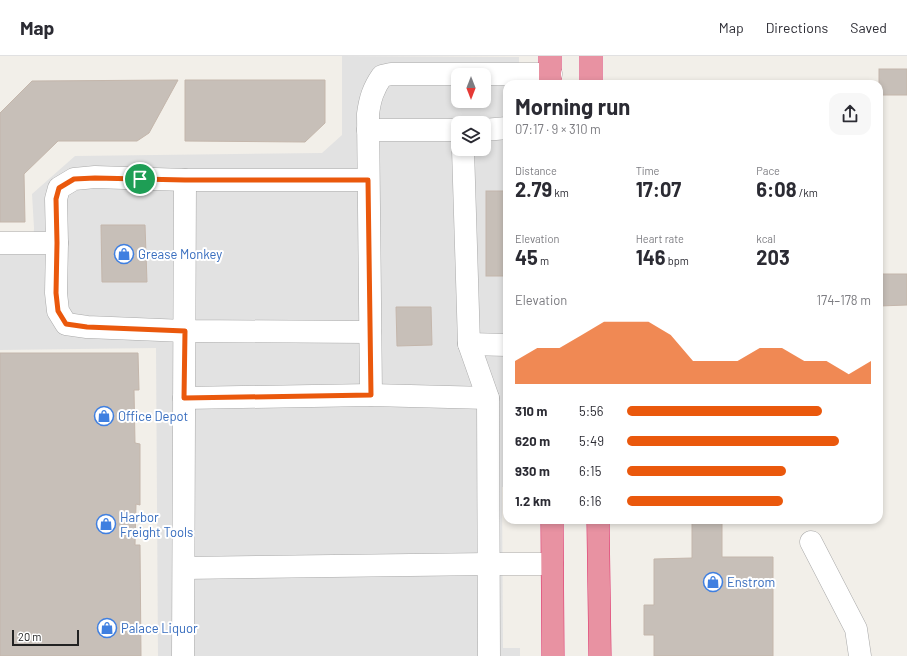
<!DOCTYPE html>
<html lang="en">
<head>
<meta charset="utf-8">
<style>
  :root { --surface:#fff; --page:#f7f7f7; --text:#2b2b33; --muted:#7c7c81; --line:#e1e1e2; --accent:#ea580c }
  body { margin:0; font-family:Barlow,sans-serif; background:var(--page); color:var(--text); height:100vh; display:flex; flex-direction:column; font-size:15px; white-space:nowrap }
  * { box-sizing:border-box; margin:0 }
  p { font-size:13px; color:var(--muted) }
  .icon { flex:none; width:22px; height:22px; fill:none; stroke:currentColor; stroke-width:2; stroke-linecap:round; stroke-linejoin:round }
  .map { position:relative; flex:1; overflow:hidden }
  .drawer { position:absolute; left:503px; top:24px; width:380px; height:444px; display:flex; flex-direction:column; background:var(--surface); border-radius:12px; box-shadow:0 2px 6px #0003 }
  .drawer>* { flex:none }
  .needle { width:26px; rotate:180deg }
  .controls { position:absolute; left:451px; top:12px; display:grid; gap:8px }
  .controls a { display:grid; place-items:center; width:40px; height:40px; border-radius:8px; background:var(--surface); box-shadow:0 2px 6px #0003; font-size:20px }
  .scale { position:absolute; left:12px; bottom:10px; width:67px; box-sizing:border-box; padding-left:4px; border:2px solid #222; border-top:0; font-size:11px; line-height:14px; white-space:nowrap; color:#222; -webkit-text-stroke:3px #fff; paint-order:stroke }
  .pin { position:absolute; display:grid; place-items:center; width:34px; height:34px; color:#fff; margin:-17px; border:2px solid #fff; border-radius:50%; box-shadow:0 1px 4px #0007 }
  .round { display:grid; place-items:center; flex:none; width:42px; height:42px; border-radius:12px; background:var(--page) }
  .summary { display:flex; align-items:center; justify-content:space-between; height:68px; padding:0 12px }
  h1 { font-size:22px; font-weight:700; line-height:30px }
  .metrics { display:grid; grid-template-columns:repeat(3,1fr); gap:6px; height:68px; padding:4px 12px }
  .metrics div { display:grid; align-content:center }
  .metrics b { font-size:20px; font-weight:700 }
  .metrics small { font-size:11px; font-weight:400 }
  .metrics p { font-size:11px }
  .chart { height:112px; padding:8px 12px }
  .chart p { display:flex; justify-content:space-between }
  .chart svg { width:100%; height:72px; margin-top:4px; fill:var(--accent); opacity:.7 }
  ul { padding:0 12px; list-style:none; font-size:13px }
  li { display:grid; grid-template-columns:64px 48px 1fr; align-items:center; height:30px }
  li i { height:10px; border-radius:5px; background:var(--accent) }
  header { display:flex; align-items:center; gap:24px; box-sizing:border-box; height:56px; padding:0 20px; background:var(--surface); border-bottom:1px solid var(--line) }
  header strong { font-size:19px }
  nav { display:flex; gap:22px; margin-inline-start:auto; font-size:14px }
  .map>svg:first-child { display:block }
  .parking { fill:#e2e2e2; fill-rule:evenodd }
  .building { fill:#c7bfb8; stroke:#c4b6ab }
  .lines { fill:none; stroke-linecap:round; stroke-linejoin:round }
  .minor-casing { stroke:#a9a9a9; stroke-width:23 }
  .highway-casing { stroke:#dc2a67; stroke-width:23 }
  .minor { stroke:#fff; stroke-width:22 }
  .highway { stroke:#e892a2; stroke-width:22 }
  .route-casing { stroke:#fff; stroke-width:8 }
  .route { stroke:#ea580c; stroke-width:5 }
  .labels { text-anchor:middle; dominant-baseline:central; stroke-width:4; stroke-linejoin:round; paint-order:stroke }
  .shop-label { font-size:13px; fill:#366cbe; stroke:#fff; text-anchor:start }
</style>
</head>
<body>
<header>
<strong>Map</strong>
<nav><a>Map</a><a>Directions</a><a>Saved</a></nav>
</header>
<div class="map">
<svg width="907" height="600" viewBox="0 0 907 600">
  <rect width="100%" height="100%" fill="#f2efe9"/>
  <path class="parking" d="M342,0L519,1V28H507V431H502L503,592H520V600H158L156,292L0,294V190H33L34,172L32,138L75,100L322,97L342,79ZM458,19H484V45H458ZM458,67H484V93H458Z"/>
  <g class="building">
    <rect x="879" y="13" width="28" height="26"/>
    <polygon points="178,24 149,77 137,85 58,85 24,118 25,166 0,166 0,57 32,25"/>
    <polygon points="185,24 325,24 325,67 305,86 185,85"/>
    <rect x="486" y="135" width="21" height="85"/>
    <polygon points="101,169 145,169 147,226 102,226"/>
    <polygon points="879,218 907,218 907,249 879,250"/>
    <polygon points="396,251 431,251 432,289 397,290"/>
    <polygon points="0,297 138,297 139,334 134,334 135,387 140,388 140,449 136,448 135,489 140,489 141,600 0,600"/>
    <polygon points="692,464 722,464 722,501 773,501 773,600 654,600 654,579 644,579 644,549 654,549 654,503 692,502"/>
  </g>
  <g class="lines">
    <g class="minor-casing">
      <g id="minor">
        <polyline points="368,74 458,74"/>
        <polyline points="484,74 507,72"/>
        <polyline points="463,93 469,288 488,342 489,600"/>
        <polyline points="368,124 185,124 95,121 74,123 59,132 56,143 57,187 56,237 58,255 66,268 87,271 185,275 370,276"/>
        <polyline points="0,187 57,187"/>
        <polyline points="469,288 507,289"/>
        <path d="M371,339L368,58C370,43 373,33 382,20L391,18H551"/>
        <polyline points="184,342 371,339 488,342"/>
        <polyline points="811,486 856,573 860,600"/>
        <polyline points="184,512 489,508 552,508"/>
        <polyline points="183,600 185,124"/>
      </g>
    </g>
    <g class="highway-casing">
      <g id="highway">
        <polyline points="591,0 591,28"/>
        <polyline points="550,28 550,0"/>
        <polyline points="552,464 553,600"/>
        <polyline points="598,464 600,600"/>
      </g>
    </g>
    <use href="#minor" class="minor"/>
    <use href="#highway" class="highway"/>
  </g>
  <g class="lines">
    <g class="route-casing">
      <polygon id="route" points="95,122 185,124 368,124 371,339 184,342 185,275 87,271 66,268 58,255 56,237 57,187 56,143 59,132 74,123"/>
    </g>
    <use href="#route" class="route"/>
  </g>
  <defs>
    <g id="shop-ring" transform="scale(1)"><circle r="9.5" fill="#fff" stroke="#3f7fe0" stroke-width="1.5"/><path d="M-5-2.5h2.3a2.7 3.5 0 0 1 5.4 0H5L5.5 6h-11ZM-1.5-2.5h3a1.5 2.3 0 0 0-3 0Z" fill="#3f7fe0"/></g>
  </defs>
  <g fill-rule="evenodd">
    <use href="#shop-ring" x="124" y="198"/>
    <use href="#shop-ring" x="104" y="360"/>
    <use href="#shop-ring" x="106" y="468"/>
    <use href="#shop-ring" x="713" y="526"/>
    <use href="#shop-ring" x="107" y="572"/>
  </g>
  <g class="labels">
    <g class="shop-label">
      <text x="138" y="198">Grease Monkey</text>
      <text x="118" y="360">Office Depot</text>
      <text x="120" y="461">Harbor<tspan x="120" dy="15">Freight Tools</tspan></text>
      <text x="727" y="526">Enstrom</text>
      <text x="121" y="572">Palace Liquor</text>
    </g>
  </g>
</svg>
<div class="controls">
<a><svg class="needle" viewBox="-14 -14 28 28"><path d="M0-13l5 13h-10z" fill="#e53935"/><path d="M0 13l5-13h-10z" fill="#7c7c81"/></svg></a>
<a><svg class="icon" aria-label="layers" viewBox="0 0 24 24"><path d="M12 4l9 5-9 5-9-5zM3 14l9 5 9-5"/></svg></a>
</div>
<div class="scale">20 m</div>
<div class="pin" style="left:140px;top:123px;background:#1e9e55"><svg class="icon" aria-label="arrive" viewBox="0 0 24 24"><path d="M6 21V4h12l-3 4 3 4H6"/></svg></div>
<section class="drawer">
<div class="summary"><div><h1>Morning run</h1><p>07:17 · 9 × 310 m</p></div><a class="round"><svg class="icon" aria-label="share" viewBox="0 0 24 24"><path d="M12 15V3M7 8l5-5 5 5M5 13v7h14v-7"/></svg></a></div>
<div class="metrics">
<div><p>Distance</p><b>2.79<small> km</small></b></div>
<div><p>Time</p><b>17:07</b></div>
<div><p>Pace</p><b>6:08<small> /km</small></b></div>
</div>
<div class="metrics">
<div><p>Elevation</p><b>45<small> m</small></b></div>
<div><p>Heart rate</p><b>146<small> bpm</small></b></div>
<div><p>kcal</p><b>203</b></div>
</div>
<div class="chart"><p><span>Elevation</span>174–178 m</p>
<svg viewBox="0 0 160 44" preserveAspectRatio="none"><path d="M0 44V30L10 22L20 22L30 14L40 6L50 6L60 6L70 14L80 30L90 30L100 30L110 22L120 22L130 30L140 30L150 38L160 30V44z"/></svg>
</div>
<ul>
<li><b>310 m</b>5:56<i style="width:80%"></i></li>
<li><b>620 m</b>5:49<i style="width:87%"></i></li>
<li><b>930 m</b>6:15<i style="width:65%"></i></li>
<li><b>1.2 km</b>6:16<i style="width:64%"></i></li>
</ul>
</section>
</div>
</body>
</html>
